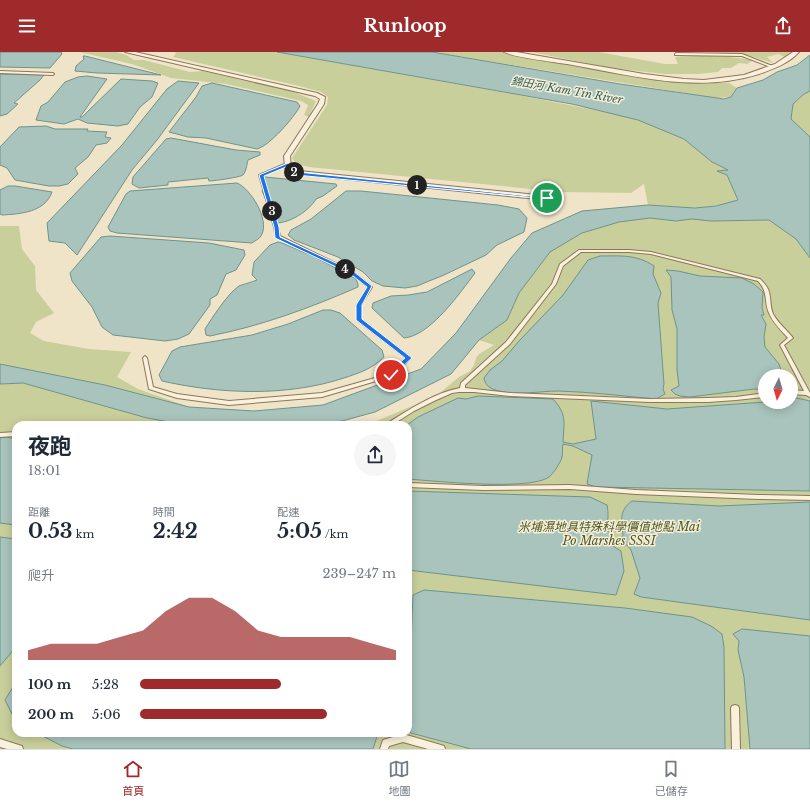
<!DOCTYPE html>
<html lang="zh-TW">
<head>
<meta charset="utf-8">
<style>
  :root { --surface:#fff; --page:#f6f6f7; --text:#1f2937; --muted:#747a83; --line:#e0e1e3; --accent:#9e2a2b }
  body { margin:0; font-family:"Libre Baskerville","Noto Sans TC",serif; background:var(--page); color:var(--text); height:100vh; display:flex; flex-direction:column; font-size:15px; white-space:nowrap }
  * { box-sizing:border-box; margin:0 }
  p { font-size:13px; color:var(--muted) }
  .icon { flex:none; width:22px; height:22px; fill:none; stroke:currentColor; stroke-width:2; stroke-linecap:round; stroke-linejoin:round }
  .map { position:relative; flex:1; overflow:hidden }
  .details { position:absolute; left:12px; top:369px; width:400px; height:316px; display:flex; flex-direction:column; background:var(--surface); border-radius:12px; box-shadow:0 2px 10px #0003 }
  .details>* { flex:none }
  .needle { width:26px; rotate:185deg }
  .controls { position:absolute; left:758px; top:317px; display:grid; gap:8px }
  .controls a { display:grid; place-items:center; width:40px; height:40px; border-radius:50%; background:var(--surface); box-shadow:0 2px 10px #0003; font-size:20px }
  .pin { position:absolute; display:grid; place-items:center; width:34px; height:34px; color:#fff; margin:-17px; border:2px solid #fff; border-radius:50%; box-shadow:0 1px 4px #0007 }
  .km { position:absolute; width:20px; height:20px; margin:-10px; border-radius:50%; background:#222; color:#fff; font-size:11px; line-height:20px; text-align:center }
  .round { display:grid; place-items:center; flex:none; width:42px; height:42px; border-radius:21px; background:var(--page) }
  .overview { display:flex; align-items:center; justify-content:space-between; height:68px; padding:0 16px }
  h1 { font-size:22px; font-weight:700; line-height:30px }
  .metrics { display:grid; grid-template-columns:repeat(3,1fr); gap:6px; height:68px; padding:4px 16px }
  .metrics div { display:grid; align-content:center }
  .metrics b { font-size:20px; font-weight:700 }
  .metrics small { font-size:11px; font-weight:400 }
  .metrics p { font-size:11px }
  .chart { height:112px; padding:8px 16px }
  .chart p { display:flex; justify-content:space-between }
  .chart svg { width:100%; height:72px; margin-top:4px; fill:var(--accent); opacity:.7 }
  ul { padding:0 16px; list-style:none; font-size:13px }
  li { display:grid; grid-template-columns:64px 48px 1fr; align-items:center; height:30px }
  li i { height:10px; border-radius:5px; background:var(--accent) }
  header { display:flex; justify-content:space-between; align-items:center; height:52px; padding:0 16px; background:var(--accent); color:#fff; font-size:18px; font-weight:700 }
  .dock { display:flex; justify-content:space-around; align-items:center; height:56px; border-top:1px solid var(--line); background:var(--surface); font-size:11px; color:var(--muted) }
  .dock a { display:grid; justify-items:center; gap:2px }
  .dock .active { color:var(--accent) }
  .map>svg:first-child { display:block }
  .green { fill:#c9cf9b; fill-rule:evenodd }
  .water { fill:#a9c4bc; stroke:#6f938a }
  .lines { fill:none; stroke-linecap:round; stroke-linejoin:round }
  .service-casing { stroke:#8d765c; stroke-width:2 }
  .minor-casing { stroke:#8d765c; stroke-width:2 }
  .service { fill:#faf1dc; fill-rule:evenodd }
  .minor { fill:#faf1dc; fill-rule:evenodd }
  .route { fill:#1a73e8; stroke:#fff }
  .labels { text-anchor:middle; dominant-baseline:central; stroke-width:3; stroke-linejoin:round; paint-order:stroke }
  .far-water-label { font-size:11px; font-style:italic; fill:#2f5d5a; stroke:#f7eed8 }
  .park-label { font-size:12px; font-style:italic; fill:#4d5a26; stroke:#f7eed8 }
</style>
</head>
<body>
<header><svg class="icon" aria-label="menu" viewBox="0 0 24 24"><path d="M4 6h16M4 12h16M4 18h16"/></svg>Runloop<svg class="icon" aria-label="share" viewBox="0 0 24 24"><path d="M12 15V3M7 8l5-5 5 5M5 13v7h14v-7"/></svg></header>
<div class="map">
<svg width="810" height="697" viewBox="0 0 810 697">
  <rect width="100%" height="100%" fill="#f0e4c8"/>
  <g class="green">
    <polygon points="79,0 117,0 126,3 134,8 144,8 190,20 203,19 291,39 316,49 309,65 304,63 308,53 301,49 226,32 171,26 132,12"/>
    <path d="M174,0H277L513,42L605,60L638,68L684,87L712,110L729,119H718L727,123L738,148C709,159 678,155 648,153L644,132L631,141L562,140L309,115L296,112L292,106L327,53L328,45L321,40L299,34L173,5L176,1Z"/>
    <polygon points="432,0 503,0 653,28 691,31 729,31 737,36 731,45 716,46"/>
    <path d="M531,0H599L665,12H678L675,5C702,3 728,4 754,8L747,12L739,11L731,16H722L718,20L699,22H665L611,16Z"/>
    <polygon points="704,0 792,0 785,5 778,2 767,5 773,11 744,2"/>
    <polygon points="810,39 810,85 791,67 793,52 804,42"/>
    <path d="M650,166L676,169L692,167L711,169L769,168L796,187L810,206V697H0V332L23,331L147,366L186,373H16V681H408V373H367L436,344L459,325L470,319L474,313L476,306L479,302L494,293L479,288L507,268L519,241L550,200L582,181L619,170ZM765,324H791V350H765Z"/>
    <polygon points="0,174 19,174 22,197 35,214 36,238 54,261 36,270 30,281 44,289 89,297 131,300 117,325 138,337 189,355 105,333 0,312"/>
  </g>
  <g class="water">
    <polygon points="0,0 61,0 62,2 50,16 0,15"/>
    <polygon points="277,0 432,0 620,32 724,47 731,45 737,36 763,28 777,20 797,13 810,3 810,39 804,42 793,52 791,67 810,85 810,206 796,187 769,168 711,169 692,167 676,169 650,166 619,170 582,181 550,200 519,241 507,268 479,288 451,322 375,360 342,369 305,373 186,373 147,366 23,331 0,332 0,312 105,333 189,355 254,359 323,353 421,317 456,281 511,206 532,181 582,159 648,153 695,156 716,154 738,148 727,123 717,119 728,118 712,110 684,87 638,68 572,52"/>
    <polygon points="83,4 85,4 161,23 97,21 75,19 76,14 84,7"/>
    <polygon points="0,22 44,23 40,28 14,51 18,52 7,62 0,64"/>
    <polygon points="87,24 107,27 80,65 82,65 121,27 152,29 158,31 152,45 140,55 128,72 118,74 87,71 78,67 64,72 36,68 41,54 48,50 65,30 78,25"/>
    <polygon points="178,29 199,31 157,88 132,118 77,203 65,191 49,189 47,171 122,93 167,37"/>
    <path d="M212,31L297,50L300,54C294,66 269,94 257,97L206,86L188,85L169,80L196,45L202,34Z"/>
    <polygon points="46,74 55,77 88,77 87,79 107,80 105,85 111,86 107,91 96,93 88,105 75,116 78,122 68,132 59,134 49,134 15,128 7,116 0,113 0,95 19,75"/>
    <path d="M171,86L236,98L260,100V103L248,108C247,112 246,120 243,123C241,125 214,129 209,129L208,126L168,130V133L139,136L132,132L133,125L166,87Z"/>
    <path d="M265,125L336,132L337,134L323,144L316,147C309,159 290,171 276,171L262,139L263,137L262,126Z"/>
    <path d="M237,131C251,137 269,167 262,182C260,187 256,188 252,191L117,181L110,179L108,175L126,142L130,139Z"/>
    <path d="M8,134H15L52,140C45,160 21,162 2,163L0,162V138Z"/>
    <polygon points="346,139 361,139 498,153 519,157 527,166 524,180 497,193 486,203 444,223 417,234 405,236 383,234 372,229 363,220 338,205 294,188 288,183 291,178 311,167"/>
    <polygon points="110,184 209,191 244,198 245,203 236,218 226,222 217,243 210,247 210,253 189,282 178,287 165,289 113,283 102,275 92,255 72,229 70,221 101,185"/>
    <path d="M278,190L282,191L315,205L356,227L358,232V235C310,256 261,274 210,284L206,283L205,277C212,266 228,241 239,234C241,233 252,230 257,228L252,223L254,210L270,193Z"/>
    <path d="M600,204C620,204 636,202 654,214L653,222L661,241L658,251L664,332L663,337L665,342L656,347C623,344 591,340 558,339C538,339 519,344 499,339C491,337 485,334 484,326L490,318L502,309L519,289L563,243L588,208Z"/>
    <path d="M472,217L475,221C460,241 430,284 404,286L372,256L373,251L391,244L408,243L427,240Z"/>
    <polygon points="666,218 678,219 700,224 742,226 754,232 763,240 762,256 764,263 761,263 766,272 764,285 765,295 779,312 783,324 765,324 765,338 754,337 690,345 680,344 675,342 671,338 679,334 677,318 677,277 672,258 671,225"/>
    <path d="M323,258H331L340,261L382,298L384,305C372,317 359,321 344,326C286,345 220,342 162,329L159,323L172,299L180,295L252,283L288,272Z"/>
    <path d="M478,344L553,347C567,362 564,370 563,390L573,392L596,387L591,349L667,357L765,350H791V347L797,346L810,349V439L596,435L587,432L592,403L573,394L563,392C562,396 563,401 562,405C561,410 553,422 549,425C530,439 434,429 408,427L407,373L418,365L458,346L466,347Z"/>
    <polygon points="6,385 16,387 16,473 0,471 0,386"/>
    <path d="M408,439L590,445L607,453C610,464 604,482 615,487L623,485C622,469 618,459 632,449L719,454L810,450V568L641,545L634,542L640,526L631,498L627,493H611L621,499L624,519L616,543L408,518Z"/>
    <polygon points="0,485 16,487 16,595 0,614"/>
    <polygon points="424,538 625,556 692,565 711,574 722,582 724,595 725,697 471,697 411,681 408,678 408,609 411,591 413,543"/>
    <polygon points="742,577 810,584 810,697 750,697 744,625 738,598 739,589 733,582"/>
    <polygon points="16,630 16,670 5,648"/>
    <polygon points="37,681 378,681 373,697 73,697 62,694"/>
  </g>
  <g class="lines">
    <g class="service-casing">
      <g id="service">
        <polygon points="676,1 742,2 775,15 773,16 742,4 675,3 675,2"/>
        <polygon points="0,19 53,21 54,22 53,23 0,21"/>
        <polygon points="287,111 290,112 263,123 278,175 280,184 352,219 371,234 372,235 361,253 361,268 411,306 393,324 322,345 229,353 177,346 149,337 143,306 145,304 147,306 153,335 177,342 229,349 322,341 389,322 406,306 357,268 357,253 368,235 350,221 276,185 274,175 259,123"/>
        <path d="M579,198H629L651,200L760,227C764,231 768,235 769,240C771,247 770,255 773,262C778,271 787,278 793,286L784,293L810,341V345L806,343L791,342V338L804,339L780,293L788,286C781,278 773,271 769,261C765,253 767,244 763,236C762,234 760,231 758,229L651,202L629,200H581L563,214L556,232L510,292L465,333V336L511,341L650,347L708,346L736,345L765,341V345L736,348L708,350H650L511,344L474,340H459L452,341L434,349L414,359L392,373H385L386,372C409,358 433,341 460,336L461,331L506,290L552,232L560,212Z"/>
        <polygon points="16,380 16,384 0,385 0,381"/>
        <polygon points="408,431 483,434 570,433 636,438 758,443 810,444 810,448 758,447 636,442 570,437 483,438 408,435"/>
        <polygon points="735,653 738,654 739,656 740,697 732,697 731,656 732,654"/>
        <polygon points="403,682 441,693 444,694 445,697 428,697 403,690 389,694 388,697 380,697 383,688"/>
        <polygon points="0,687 22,694 23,697 7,697 0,695"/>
      </g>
    </g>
    <g class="minor-casing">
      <g id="minor">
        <polygon points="125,0 135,0 317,41 325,45 324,52 290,104 291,115 299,119 547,144 551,146 547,148 295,122 285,116 284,104 318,52 320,47 315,44"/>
        <path d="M504,0H516L644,22L684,27L704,28L744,23L775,12L793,0H799C788,12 773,17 759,22C696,42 630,23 567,12C554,10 513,5 504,0Z"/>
      </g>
    </g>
    <use href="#service" class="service"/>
    <use href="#minor" class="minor"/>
  </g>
  <polygon class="route" points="288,111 290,112 290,115 298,120 549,146 547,147 296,123 287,117 286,115 264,124 279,175 280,185 353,219 372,234 362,253 362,267 412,306 391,325 389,324 389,321 405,306 356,268 356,253 367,235 349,221 275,186 274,175 259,123"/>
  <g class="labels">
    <g class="far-water-label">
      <text transform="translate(567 38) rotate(10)">錦田河 Kam Tin River</text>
    </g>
    <g class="park-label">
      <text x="609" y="474">米埔濕地具特殊科學價值地點 Mai<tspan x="609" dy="14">Po Marshes SSSI</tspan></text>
    </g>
  </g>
</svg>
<div class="controls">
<a><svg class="needle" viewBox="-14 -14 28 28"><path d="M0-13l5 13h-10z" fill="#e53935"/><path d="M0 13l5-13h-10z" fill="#747a83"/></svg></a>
</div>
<div class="pin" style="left:547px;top:146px;background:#1e9e55"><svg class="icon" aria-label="arrive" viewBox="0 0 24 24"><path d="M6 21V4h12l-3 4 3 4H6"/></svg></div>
<div class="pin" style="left:391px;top:323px;background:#d93025"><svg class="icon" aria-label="check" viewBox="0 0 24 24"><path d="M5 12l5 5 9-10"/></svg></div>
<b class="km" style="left:417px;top:133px">1</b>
<b class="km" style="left:294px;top:120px">2</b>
<b class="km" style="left:272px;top:159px">3</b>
<b class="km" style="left:345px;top:217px">4</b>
<section class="details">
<div class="overview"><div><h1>夜跑</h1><p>18:01</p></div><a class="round"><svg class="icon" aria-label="share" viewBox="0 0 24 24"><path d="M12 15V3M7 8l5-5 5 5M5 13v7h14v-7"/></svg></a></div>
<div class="metrics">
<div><p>距離</p><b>0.53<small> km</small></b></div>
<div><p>時間</p><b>2:42</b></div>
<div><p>配速</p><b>5:05<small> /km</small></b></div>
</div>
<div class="chart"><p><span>爬升</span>239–247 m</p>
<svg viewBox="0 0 160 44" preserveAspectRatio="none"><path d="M0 44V38L10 34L20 34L30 34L40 30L50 26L60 14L70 6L80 6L90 14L100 26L110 30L120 30L130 30L140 30L150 34L160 38V44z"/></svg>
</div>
<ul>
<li><b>100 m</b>5:28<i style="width:55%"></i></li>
<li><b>200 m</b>5:06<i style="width:73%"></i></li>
</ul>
</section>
</div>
<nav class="dock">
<a class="active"><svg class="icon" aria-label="home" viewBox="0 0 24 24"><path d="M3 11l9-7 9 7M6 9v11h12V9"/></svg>首頁</a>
<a><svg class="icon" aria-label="map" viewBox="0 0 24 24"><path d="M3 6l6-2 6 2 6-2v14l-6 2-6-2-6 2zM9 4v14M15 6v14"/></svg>地圖</a>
<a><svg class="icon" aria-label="saved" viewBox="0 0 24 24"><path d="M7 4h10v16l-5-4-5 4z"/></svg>已儲存</a>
</nav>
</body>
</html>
